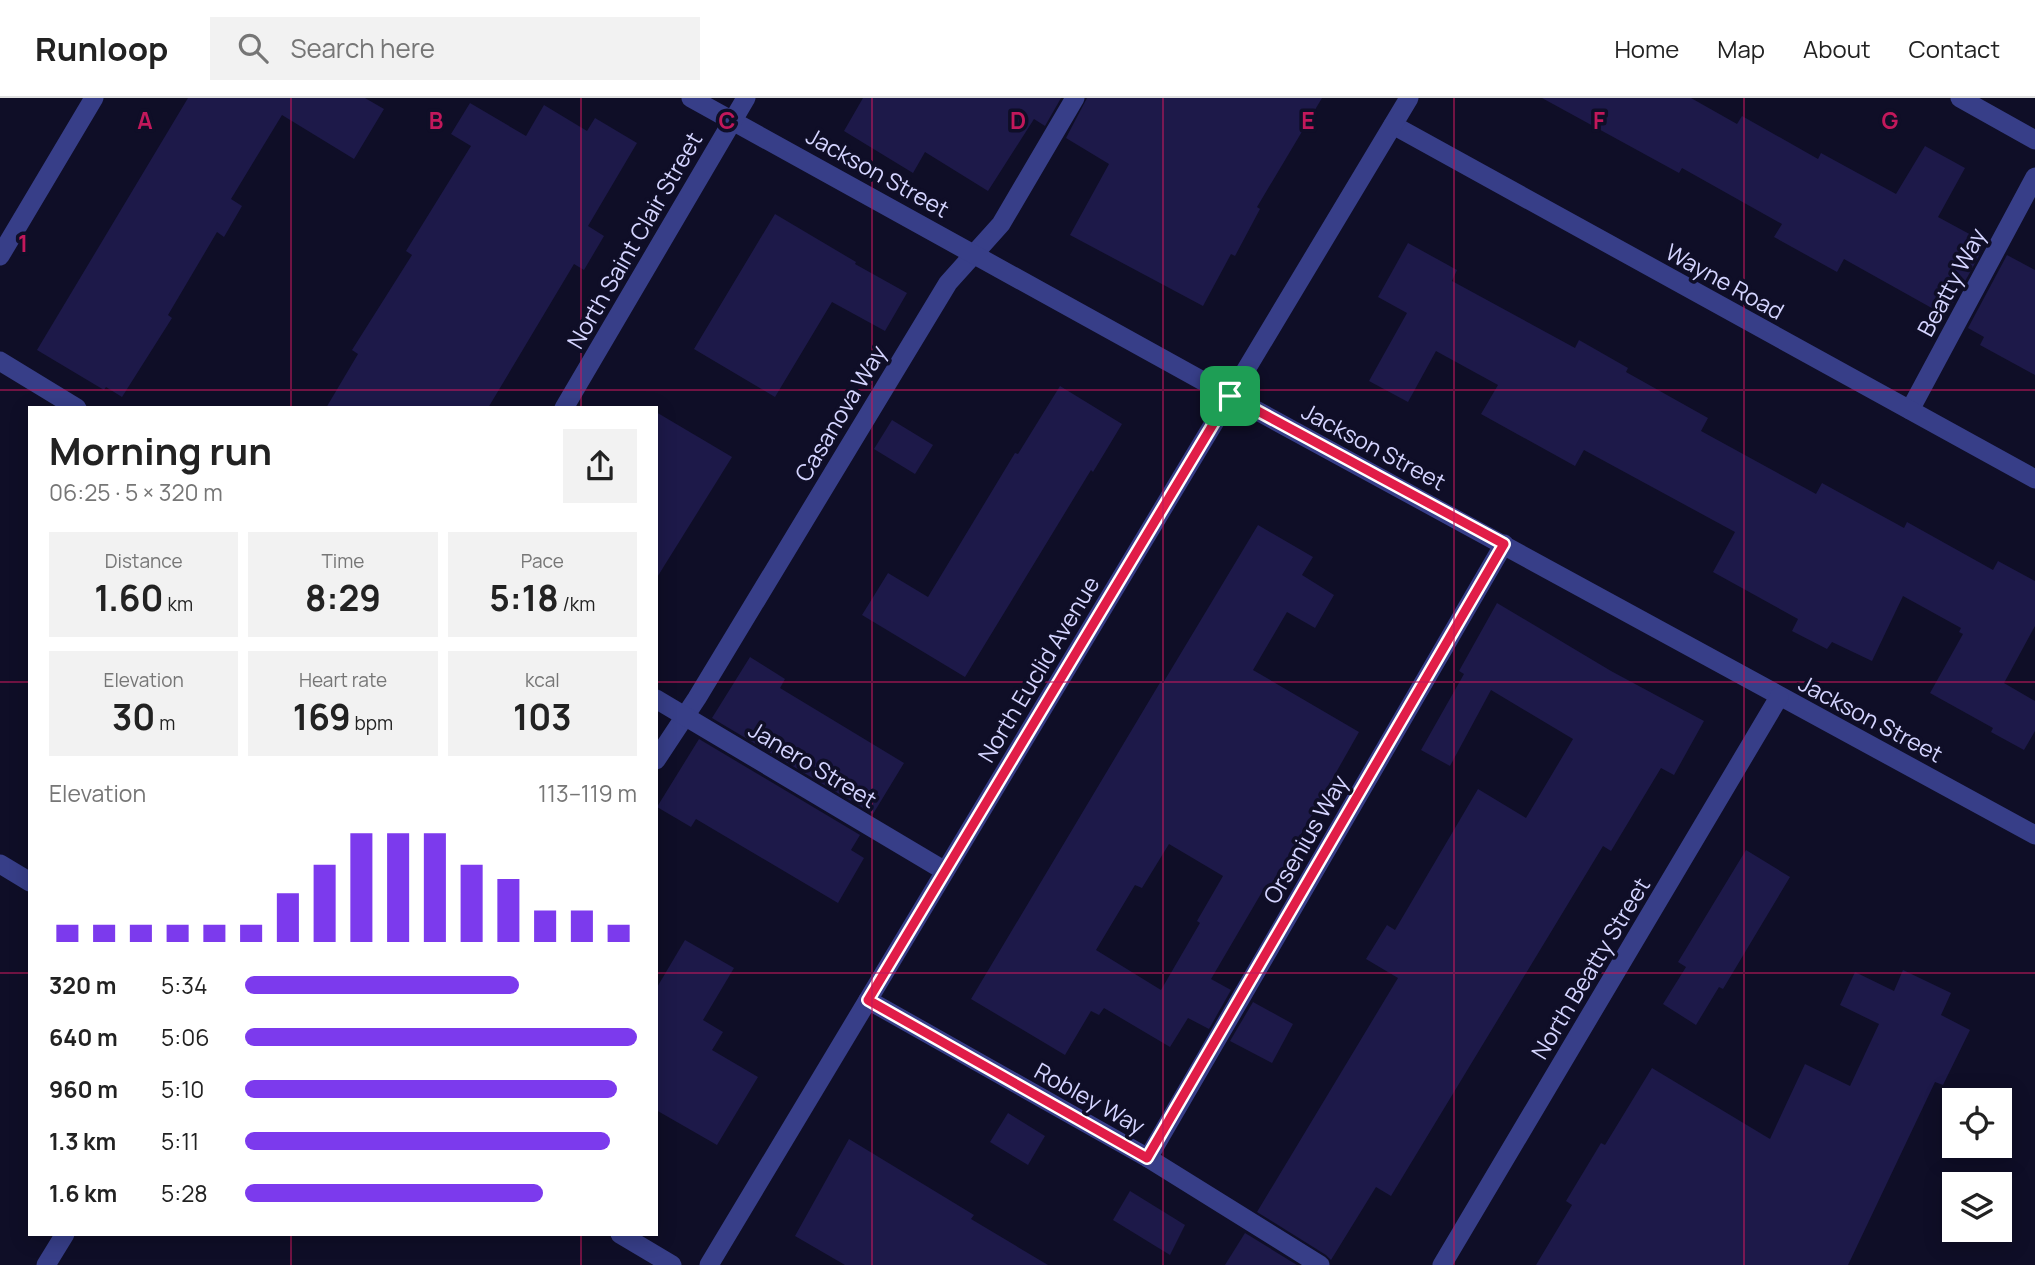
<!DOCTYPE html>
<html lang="en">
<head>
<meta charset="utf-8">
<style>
  :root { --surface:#fff; --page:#f2f2f2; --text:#222; --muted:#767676; --line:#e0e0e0; --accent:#7c3aed }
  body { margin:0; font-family:Manrope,sans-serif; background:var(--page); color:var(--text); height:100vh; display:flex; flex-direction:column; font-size:26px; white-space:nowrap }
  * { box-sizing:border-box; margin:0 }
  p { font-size:23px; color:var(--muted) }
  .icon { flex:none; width:38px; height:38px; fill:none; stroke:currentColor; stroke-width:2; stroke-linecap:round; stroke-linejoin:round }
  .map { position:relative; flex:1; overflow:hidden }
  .panel { position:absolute; left:28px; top:308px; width:630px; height:830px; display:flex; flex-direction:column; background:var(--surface); border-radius:0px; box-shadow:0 4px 18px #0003 }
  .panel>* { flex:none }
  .controls { position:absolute; left:1942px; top:990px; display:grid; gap:14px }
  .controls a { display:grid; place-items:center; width:70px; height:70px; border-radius:0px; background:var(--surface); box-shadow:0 4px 18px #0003; font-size:35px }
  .pin { position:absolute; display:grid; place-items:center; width:60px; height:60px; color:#fff; margin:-30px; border-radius:14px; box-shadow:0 4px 10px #0006 }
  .round { display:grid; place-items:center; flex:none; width:74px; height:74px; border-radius:0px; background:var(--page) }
  .summary { display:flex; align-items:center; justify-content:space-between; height:119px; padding:0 21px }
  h1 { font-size:38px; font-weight:700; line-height:52px }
  .metrics { display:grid; grid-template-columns:repeat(3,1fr); gap:10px; height:119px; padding:7px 21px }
  .metrics div { display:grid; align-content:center; border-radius:0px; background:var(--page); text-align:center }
  .metrics b { font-size:35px; font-weight:700 }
  .metrics small { font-size:19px; font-weight:400 }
  .metrics p { font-size:19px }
  .chart { height:196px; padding:14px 21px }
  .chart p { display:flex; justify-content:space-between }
  .chart svg { width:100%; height:126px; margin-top:7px; stroke:var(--accent); stroke-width:6 }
  ul { padding:0 21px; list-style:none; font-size:23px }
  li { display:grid; grid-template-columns:112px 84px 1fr; align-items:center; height:52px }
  li i { height:18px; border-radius:9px; background:var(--accent) }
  header { display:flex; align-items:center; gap:42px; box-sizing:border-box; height:98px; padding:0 35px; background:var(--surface); border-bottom:2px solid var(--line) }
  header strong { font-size:33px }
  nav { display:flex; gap:38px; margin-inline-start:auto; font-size:24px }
  .search { width:490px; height:63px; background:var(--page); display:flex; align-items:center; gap:18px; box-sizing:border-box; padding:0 24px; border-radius:0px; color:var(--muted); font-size:26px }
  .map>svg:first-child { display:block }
  .building { fill:#1d1949; fill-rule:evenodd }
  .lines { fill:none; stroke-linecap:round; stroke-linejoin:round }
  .service { stroke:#373e88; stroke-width:19 }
  .minor { stroke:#373e88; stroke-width:19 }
  .tertiary { stroke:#373e88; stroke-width:19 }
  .route-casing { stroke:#fff; stroke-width:14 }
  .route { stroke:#e11d48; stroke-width:9 }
  .grid { fill:none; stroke:#c2185b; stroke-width:2; stroke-opacity:0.55 }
  .labels { text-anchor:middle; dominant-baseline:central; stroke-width:7; stroke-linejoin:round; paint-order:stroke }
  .street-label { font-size:23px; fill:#d4d4ff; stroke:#0f0e27 }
  .grid-label { font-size:23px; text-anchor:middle; font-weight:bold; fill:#c2185b; stroke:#0f0e27; stroke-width:7; stroke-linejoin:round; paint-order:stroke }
</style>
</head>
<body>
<header>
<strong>Runloop</strong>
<div class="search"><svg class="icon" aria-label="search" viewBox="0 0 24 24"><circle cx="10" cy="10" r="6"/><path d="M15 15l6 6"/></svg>Search here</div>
<nav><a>Home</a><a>Map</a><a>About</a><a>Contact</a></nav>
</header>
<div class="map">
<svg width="2035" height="1167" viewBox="0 0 2035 1167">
  <rect width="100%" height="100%" fill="#0f0e27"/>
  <g class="building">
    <polygon points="188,0 365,0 384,11 354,61 282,17 231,101 242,108 224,139 217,134 168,217 172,220 122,299 106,289 104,292 37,252"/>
    <polygon points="863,0 1061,0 1045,28 1034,21 988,93 925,54 913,75 844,33"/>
    <polygon points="1087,0 1322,0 1257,109 1260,111 1235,158 1231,156 1203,208 1070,137 1109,66 1066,40"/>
    <polygon points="1542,0 1691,0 1737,26 1742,18 1818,61 1821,55 1896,96 1925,48 1965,70 1938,119 1986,145 1946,218 1844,161 1837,174 1774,139 1782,126 1682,70 1679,75"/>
    <polygon points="470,5 526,38 544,7 587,33 595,20 637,45 588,128 604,138 584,172 574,166 488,310 326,310 358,256 352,252 412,157 406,153 471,48 451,36"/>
    <polygon points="775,116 856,164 855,166 907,195 885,233 832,204 775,299 694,251"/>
    <polygon points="1408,145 1457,172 1452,183 1575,250 1579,242 1628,270 1626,274 1708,320 1701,333 1816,396 1822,385 1904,430 1907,424 1993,472 1998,463 2035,483 2035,528 2004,585 2035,603 2035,633 2024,652 1991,634 1993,630 1930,595 1963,536 1959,534 1961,530 1903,498 1872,563 1832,544 1827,551 1792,533 1798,521 1713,474 1735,434 1584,352 1575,368 1481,316 1498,287 1436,253 1408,304 1369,283 1407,215 1378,199"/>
    <polygon points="2007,157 2035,172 2035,277 1980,247 1984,239 1968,230"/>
    <polygon points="1060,288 1122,326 1093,374 1091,372 965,579 862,517 888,475 928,499 1015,355 1018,356"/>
    <polygon points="656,314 732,359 656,481"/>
    <polygon points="892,322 933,347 915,376 874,351"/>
    <path d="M1258,427L1313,459L1302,477L1334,497L1315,530L1287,514L1253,572L1359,634L1292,752L1295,753L1268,798L1262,794L1211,881L1231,892L1209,931L1188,920L1170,949L1104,910L1099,917L1091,913L1065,957L971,901L1161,583L1163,585ZM1169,746L1223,778L1197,823L1200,825L1161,892L1096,852L1135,787L1142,790Z"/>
    <polygon points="1497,505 1611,573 1704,623 1674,677 1661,670 1611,753 1603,748 1391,1098 1376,1089 1331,1162 1326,1157 1257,1114 1398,880 1366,861 1387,827 1395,832 1478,691 1526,720 1573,641 1491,592 1450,668 1421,652 1464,576 1459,573"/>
    <polygon points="750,559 785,581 780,590 904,665 873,716 712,620"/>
    <polygon points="699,641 860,737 851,752 864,760 838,805 696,721 691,729 657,709"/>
    <polygon points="1746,752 1790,779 1723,891 1719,889 1696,927 1663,906 1686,869 1678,864"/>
    <polygon points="685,842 734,870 703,922 723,934 712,952 758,979 717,1047 656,1012 656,891"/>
    <polygon points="1903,872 1951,895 1941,917 1970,932 1943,987 1935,984 1848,1167 1536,1167 1572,1107 1566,1103 1601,1045 1605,1047 1652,970 1770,1041 1805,966 1850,988 1879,926 1840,907 1855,874 1894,893"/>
    <polygon points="1253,904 1293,926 1272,965 1230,943"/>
    <polygon points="1008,1015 1045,1038 1028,1067 990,1044"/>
    <polygon points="849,1041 974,1117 971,1121 1048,1167 845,1167 795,1138"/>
    <polygon points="1130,1093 1185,1127 1170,1157 1113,1122"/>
    <polygon points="1245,1135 1297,1167 1225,1167"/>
  </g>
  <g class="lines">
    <g class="service">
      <polyline points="1960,0 2035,42"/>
      <polyline points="1910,312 2035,79"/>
      <polyline points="656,662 697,600 948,185 1001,126 1075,0"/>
      <polyline points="868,902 1148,1060 1320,1167"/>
      <polyline points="1148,1060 1504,446"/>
    </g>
    <g class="minor">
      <polyline points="691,0 1230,298 2035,737"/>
      <polyline points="1393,27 2035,381"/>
      <polyline points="0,158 94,0"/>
      <polyline points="0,263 77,310"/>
      <polyline points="564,310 746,0"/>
      <polyline points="656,601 945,773"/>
      <polyline points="46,1167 65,1136"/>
      <polyline points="709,1167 1409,0"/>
      <polyline points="1442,1167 1779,599"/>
    </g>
    <g class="tertiary">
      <polyline points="0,766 30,784"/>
      <polyline points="620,1136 672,1167"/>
    </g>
  </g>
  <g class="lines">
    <g class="route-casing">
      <polygon id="route" points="1230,298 1504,446 1147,1060 868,902"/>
    </g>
    <use href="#route" class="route"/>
  </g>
  <path class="grid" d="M291,0V310M581,0V310M872,0V1167M1163,0V1167M1454,0V1167M1744,0V1167M0,292H2035M0,584H30M656,584H2035M0,875H30M656,875H2035M291,1136V1167M581,1136V1167"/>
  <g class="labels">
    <g class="street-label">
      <text transform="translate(878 74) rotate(29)">Jackson Street</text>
      <text transform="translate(634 142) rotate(-60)">North Saint Clair Street</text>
      <text transform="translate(1725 183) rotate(29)">Wayne Road</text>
      <text transform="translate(1951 184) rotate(-62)">Beatty Way</text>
      <text transform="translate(840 315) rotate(-59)">Casanova Way</text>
      <text transform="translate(1374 348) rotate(28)">Jackson Street</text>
      <text transform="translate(1038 571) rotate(-59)">North Euclid Avenue</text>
      <text transform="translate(1871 620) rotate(28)">Jackson Street</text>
      <text transform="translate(813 666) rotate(31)">Janero Street</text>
      <text transform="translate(1305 741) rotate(-60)">Orsenius Way</text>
      <text transform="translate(1590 870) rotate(-59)">North Beatty Street</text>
      <text transform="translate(1090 1000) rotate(29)">Robley Way</text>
    </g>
  </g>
  <g class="grid-label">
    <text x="145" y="31">A</text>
    <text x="436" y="31">B</text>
    <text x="727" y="31">C</text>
    <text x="1018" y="31">D</text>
    <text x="1308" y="31">E</text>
    <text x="1599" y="31">F</text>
    <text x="1890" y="31">G</text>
    <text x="23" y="154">1</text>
  </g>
</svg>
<div class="controls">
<a><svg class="icon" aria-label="locate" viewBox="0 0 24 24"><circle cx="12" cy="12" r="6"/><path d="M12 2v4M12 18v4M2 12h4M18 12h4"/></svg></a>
<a><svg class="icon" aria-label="layers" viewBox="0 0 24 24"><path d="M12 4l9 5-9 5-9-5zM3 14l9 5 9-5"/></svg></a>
</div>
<div class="pin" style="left:1230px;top:298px;background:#1e9e55"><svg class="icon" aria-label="arrive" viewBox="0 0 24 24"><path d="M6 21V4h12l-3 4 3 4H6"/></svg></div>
<section class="panel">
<div class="summary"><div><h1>Morning run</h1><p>06:25 · 5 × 320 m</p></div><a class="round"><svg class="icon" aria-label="share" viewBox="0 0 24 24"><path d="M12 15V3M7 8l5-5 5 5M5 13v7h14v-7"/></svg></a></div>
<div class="metrics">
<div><p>Distance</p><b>1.60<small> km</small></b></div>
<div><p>Time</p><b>8:29</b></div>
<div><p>Pace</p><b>5:18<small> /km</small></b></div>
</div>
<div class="metrics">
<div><p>Elevation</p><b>30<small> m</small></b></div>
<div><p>Heart rate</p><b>169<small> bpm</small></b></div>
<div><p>kcal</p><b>103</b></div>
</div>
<div class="chart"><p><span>Elevation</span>113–119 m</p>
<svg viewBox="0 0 160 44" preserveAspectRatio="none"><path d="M5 44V38M15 44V38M25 44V38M35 44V38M45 44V38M55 44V38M65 44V27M75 44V17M85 44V6M95 44V6M105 44V6M115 44V17M125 44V22M135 44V33M145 44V33M155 44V38"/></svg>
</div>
<ul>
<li><b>320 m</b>5:34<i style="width:70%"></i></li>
<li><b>640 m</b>5:06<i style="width:100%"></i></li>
<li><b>960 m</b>5:10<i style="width:95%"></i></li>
<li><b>1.3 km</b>5:11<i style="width:93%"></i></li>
<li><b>1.6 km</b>5:28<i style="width:76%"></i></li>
</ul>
</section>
</div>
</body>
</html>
